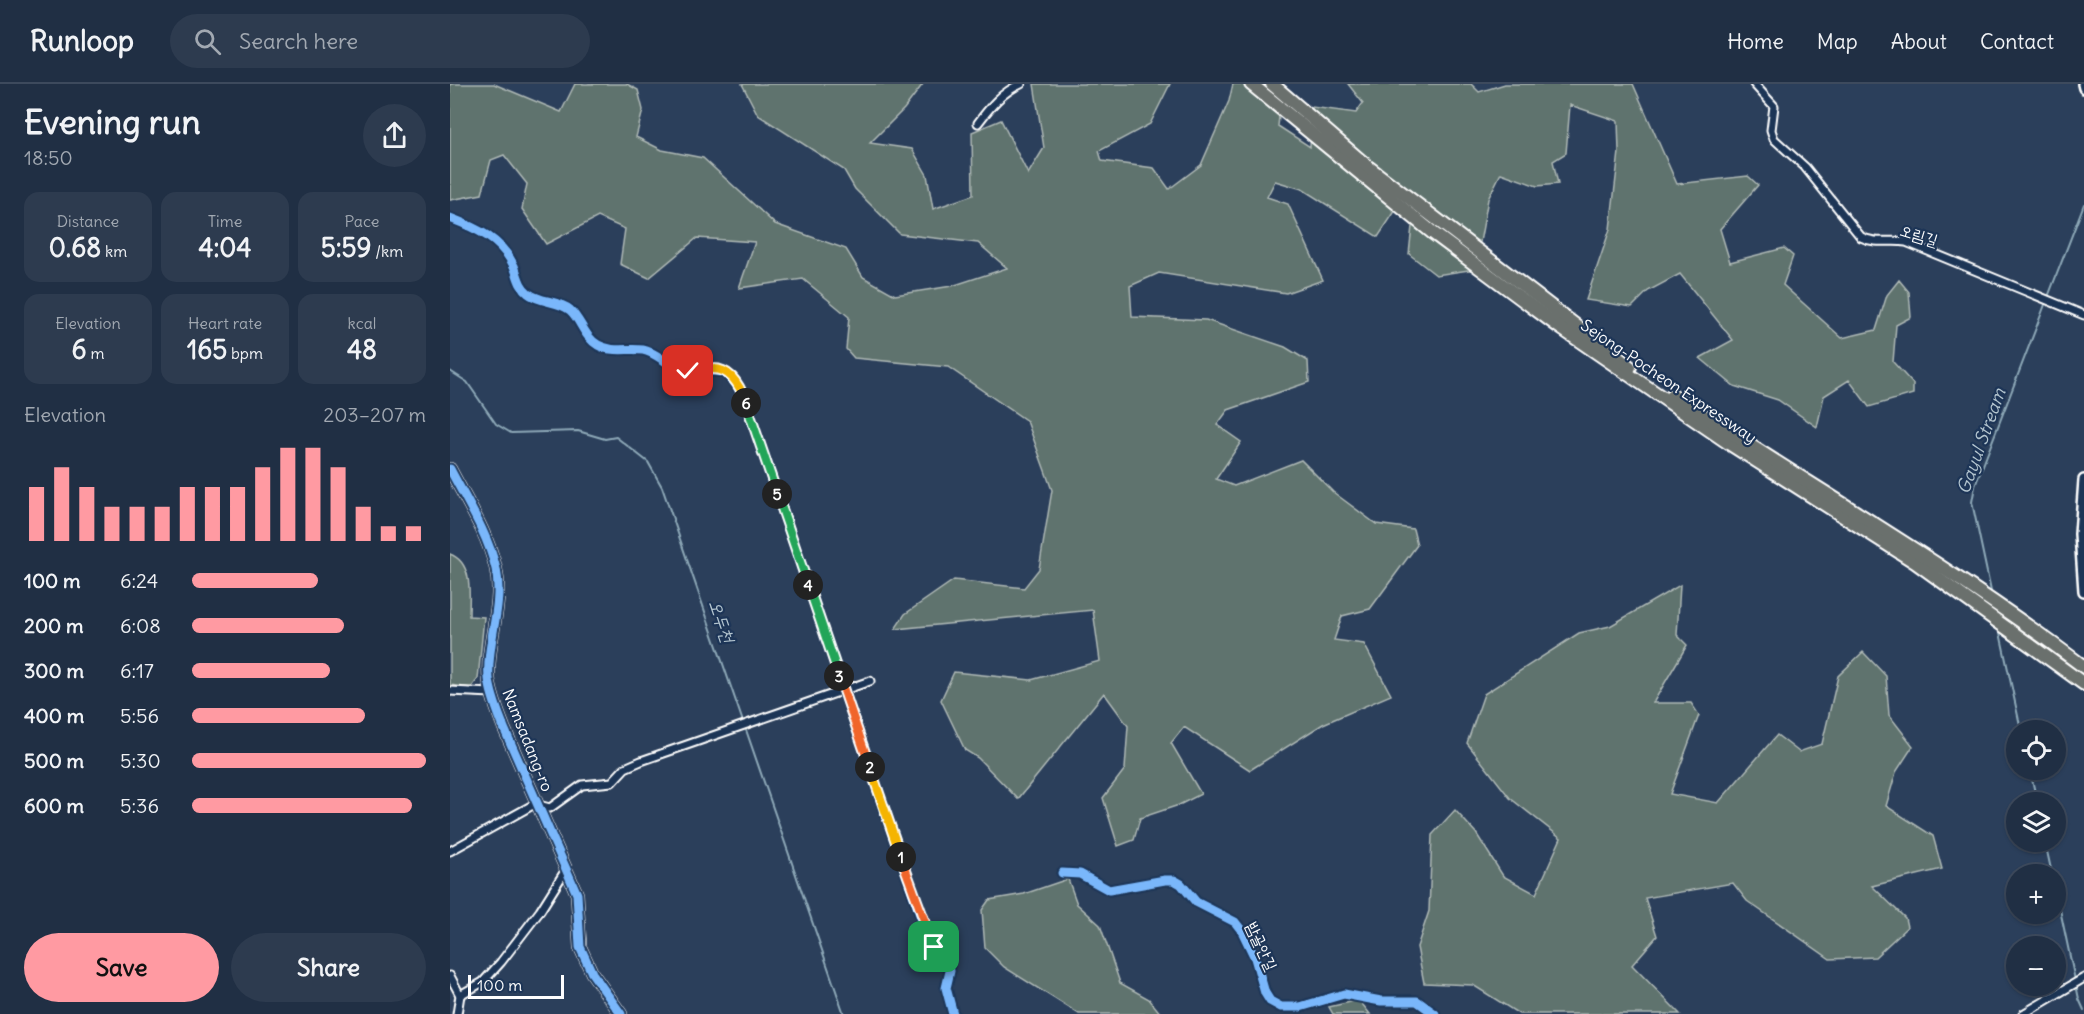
<!DOCTYPE html>
<html lang="en">
<head>
<meta charset="utf-8">
<style>
  :root { --surface:#202f44; --page:#2d3b4f; --text:#f1f3f6; --muted:#a2a9b2; --line:#3d4a5d; --accent:#ff9aa2 }
  body { margin:0; font-family:Delius,"Poor Story",sans-serif; background:var(--page); color:var(--text); height:100vh; display:flex; flex-direction:column; font-size:22px; white-space:nowrap }
  * { box-sizing:border-box; margin:0 }
  p { font-size:20px; color:var(--muted) }
  .icon { flex:none; width:33px; height:33px; fill:none; stroke:currentColor; stroke-width:2; stroke-linecap:round; stroke-linejoin:round }
  .map { position:relative; flex:1; overflow:hidden }
  .details { display:flex; flex-direction:column; background:var(--surface); width:450px }
  .details>* { flex:none }
  .controls { position:absolute; left:1556px; top:636px; display:grid; gap:12px }
  .controls a { display:grid; place-items:center; width:60px; height:60px; border-radius:50%; background:var(--surface); box-shadow:0 2px 4px #0004,0 0 0 2px var(--line); font-size:30px }
  .scale { position:absolute; left:18px; bottom:15px; width:96px; box-sizing:border-box; padding-left:6px; border:3px solid #fff; border-top:0; font-size:16px; line-height:21px; white-space:nowrap; color:#fff; -webkit-text-stroke:4px #1d3557; paint-order:stroke }
  .pin { position:absolute; display:grid; place-items:center; width:51px; height:51px; color:#fff; margin:-26px; border-radius:12px; box-shadow:0 3px 9px #0006 }
  .km { position:absolute; width:30px; height:30px; margin:-15px; border-radius:50%; background:#222; color:#fff; font-size:16px; line-height:30px; text-align:center }
  .round { display:grid; place-items:center; flex:none; width:63px; height:63px; border-radius:32px; background:var(--page) }
  .overview { display:flex; align-items:center; justify-content:space-between; height:102px; padding:0 24px }
  h1 { font-size:33px; font-weight:700; line-height:45px }
  .metrics { display:grid; grid-template-columns:repeat(3,1fr); gap:9px; height:102px; padding:6px 24px }
  .metrics div { display:grid; align-content:center; border-radius:15px; background:var(--page); text-align:center }
  .metrics b { font-size:26px; font-weight:700 }
  .metrics small { font-size:16px; font-weight:400 }
  .metrics p { font-size:16px }
  .chart { height:168px; padding:12px 24px }
  .chart p { display:flex; justify-content:space-between }
  .chart svg { width:100%; height:108px; margin-top:6px; stroke:var(--accent); stroke-width:6 }
  .primary-button { display:flex; gap:12px; margin-top:auto; padding:12px 24px }
  .primary-button a { flex:1; height:69px; border-radius:36px; background:var(--accent); color:#111; font-size:24px; font-weight:700; line-height:69px; text-align:center }
  .primary-button a+a { background:var(--page); color:var(--text) }
  ul { padding:0 24px; list-style:none; font-size:20px }
  li { display:grid; grid-template-columns:96px 72px 1fr; align-items:center; height:45px }
  li i { height:15px; border-radius:8px; background:var(--accent) }
  header { display:flex; align-items:center; gap:36px; box-sizing:border-box; height:84px; padding:0 30px; background:var(--surface); border-bottom:2px solid var(--line) }
  header strong { font-size:28px }
  nav { display:flex; gap:33px; margin-inline-start:auto; font-size:21px }
  .search { width:420px; height:54px; background:var(--page); display:flex; align-items:center; gap:15px; box-sizing:border-box; padding:0 21px; border-radius:33px; color:var(--muted); font-size:22px }
  main { display:flex; flex:1; min-height:0 }
  .map>svg:first-child { display:block }
  .green { fill:#5f736e; stroke:#afb9b6; stroke-width:1.5 }
  .lines { fill:none; stroke-linecap:round; stroke-linejoin:round }
  .stream { stroke:#8ea9b8; stroke-width:2 }
  .street-casing { stroke:#fff; stroke-width:11 }
  .secondary-casing { stroke:#fff; stroke-width:14 }
  .highway-casing { stroke:#fff; stroke-width:16 }
  .street { stroke:#1d3557; stroke-width:7 }
  .secondary { stroke:#1d3557; stroke-width:9 }
  .highway { stroke:#6a706d; stroke-width:12 }
  .cycleway-casing { stroke:#1d3557; stroke-width:13 }
  .cycleway { stroke:#7ab7fb; stroke-width:9 }
  .split-1-casing { stroke:#fff; stroke-width:12 }
  .split-2-casing { stroke:#fff; stroke-width:12 }
  .split-3-casing { stroke:#fff; stroke-width:12 }
  .split-4-casing { stroke:#fff; stroke-width:12 }
  .split-5-casing { stroke:#fff; stroke-width:12 }
  .split-6-casing { stroke:#fff; stroke-width:12 }
  .split-7-casing { stroke:#fff; stroke-width:12 }
  .split-1 { stroke:#f0652b; stroke-width:8 }
  .split-2 { stroke:#f5b400; stroke-width:8 }
  .split-3 { stroke:#f0652b; stroke-width:8 }
  .split-4 { stroke:#22a559; stroke-width:8 }
  .split-5 { stroke:#22a559; stroke-width:8 }
  .split-6 { stroke:#22a559; stroke-width:8 }
  .split-7 { stroke:#f5b400; stroke-width:8 }
  .labels { text-anchor:middle; dominant-baseline:central; stroke-width:4.5; stroke-linejoin:round; paint-order:stroke }
  .street-label { font-size:16px; fill:#fff; stroke:#1d3557 }
  .water-label { font-size:18px; font-style:italic; fill:#b4c5cf; stroke:#1d3557 }
</style>
</head>
<body>
<header>
<strong>Runloop</strong>
<div class="search"><svg class="icon" aria-label="search" viewBox="0 0 24 24"><circle cx="10" cy="10" r="6"/><path d="M15 15l6 6"/></svg>Search here</div>
<nav><a>Home</a><a>Map</a><a>About</a><a>Contact</a></nav>
</header>
<main>
<section class="details">
<div class="overview"><div><h1>Evening run</h1><p>18:50</p></div><a class="round"><svg class="icon" aria-label="share" viewBox="0 0 24 24"><path d="M12 15V3M7 8l5-5 5 5M5 13v7h14v-7"/></svg></a></div>
<div class="metrics">
<div><p>Distance</p><b>0.68<small> km</small></b></div>
<div><p>Time</p><b>4:04</b></div>
<div><p>Pace</p><b>5:59<small> /km</small></b></div>
</div>
<div class="metrics">
<div><p>Elevation</p><b>6<small> m</small></b></div>
<div><p>Heart rate</p><b>165<small> bpm</small></b></div>
<div><p>kcal</p><b>48</b></div>
</div>
<div class="chart"><p><span>Elevation</span>203–207 m</p>
<svg viewBox="0 0 160 44" preserveAspectRatio="none"><path d="M5 44V22M15 44V14M25 44V22M35 44V30M45 44V30M55 44V30M65 44V22M75 44V22M85 44V22M95 44V14M105 44V6M115 44V6M125 44V14M135 44V30M145 44V38M155 44V38"/></svg>
</div>
<ul>
<li><b>100 m</b>6:24<i style="width:54%"></i></li>
<li><b>200 m</b>6:08<i style="width:65%"></i></li>
<li><b>300 m</b>6:17<i style="width:59%"></i></li>
<li><b>400 m</b>5:56<i style="width:74%"></i></li>
<li><b>500 m</b>5:30<i style="width:100%"></i></li>
<li><b>600 m</b>5:36<i style="width:94%"></i></li>
</ul>
<div class="primary-button"><a>Save</a><a>Share</a></div>
</section>
<div class="map">
<svg width="1634" height="930" viewBox="0 0 1634 930">
  <rect width="100%" height="100%" fill="#2b3f5b"/>
  <filter id="ink" filterUnits="userSpaceOnUse"><feTurbulence type="fractalNoise" baseFrequency=".0167" numOctaves="2"/><feDisplacementMap in="SourceGraphic" scale="12" xChannelSelector="R" yChannelSelector="G"/><feConvolveMatrix kernelMatrix="1 2 1 2 8 2 1 2 1" color-interpolation-filters="sRGB"/></filter>
  <g filter="url(#ink)">
    <g class="green">
      <polygon points="0,0 44,0 111,28 125,0 177,0 188,6 193,26 186,53 212,66 253,74 325,140 396,165 413,193 445,211 502,202 557,184 528,159 450,150 405,105 394,86 308,31 292,0 473,0 454,25 420,59 462,65 477,91 483,125 523,111 522,48 551,36 578,90 594,64 584,0 720,0 700,40 649,67 652,77 704,84 719,105 751,81 779,17 783,0 828,0 831,14 828,42 860,63 862,23 906,29 913,19 898,0 1021,0 1029,8 1055,0 1183,0 1227,100 1298,92 1308,101 1270,145 1280,178 1334,164 1343,172 1333,201 1392,254 1426,246 1437,211 1449,196 1459,208 1461,233 1446,241 1443,278 1463,300 1463,310 1419,323 1399,296 1374,312 1367,343 1328,316 1284,302 1250,274 1283,256 1230,190 1198,207 1182,223 1136,216 1160,145 1169,68 1168,37 1120,21 1116,69 1103,77 1108,100 1087,102 1051,89 1038,115 1025,185 986,191 959,170 963,133 957,109 928,153 852,105 825,97 817,113 838,120 873,196 836,209 709,189 680,202 682,233 756,236 835,263 858,277 859,298 778,326 767,341 791,358 766,395 784,402 851,376 883,408 926,440 963,445 967,461 920,525 892,532 884,556 914,560 941,611 873,640 800,686 734,643 721,659 751,710 729,721 690,734 684,756 668,762 653,714 675,685 678,642 654,609 568,715 528,674 515,666 491,616 504,588 581,596 650,577 643,526 445,545 455,530 504,496 574,504 589,485 602,406 577,337 498,283 404,274 396,265 399,233 353,195 289,204 305,158 247,154 199,194 170,180 175,145 148,133 96,160 72,125 77,100 54,71 41,76 32,110 0,116"/>
      <path d="M0,470C24,479 19,512 19,532L34,533L28,595L21,604L0,601Z"/>
      <polygon points="1230,501 1227,551 1237,561 1203,619 1241,619 1249,631 1220,710 1268,719 1327,651 1349,668 1372,660 1388,592 1413,568 1436,592 1439,631 1463,662 1446,688 1436,722 1483,752 1492,785 1422,802 1455,834 1457,843 1425,873 1380,875 1297,817 1283,799 1195,814 1207,852 1182,881 1230,930 1069,930 1023,901 974,899 967,863 979,827 982,751 1005,726 1026,749 1053,792 1086,810 1111,754 1060,714 1017,659 1034,610 1129,549 1160,542"/>
      <polygon points="618,795 627,820 650,841 670,899 699,915 711,930 629,930 554,883 535,864 532,826 539,816 574,810"/>
      <polygon points="909,916 920,930 883,930 879,923"/>
    </g>
    <g class="lines">
      <g class="stream">
        <polyline points="1598,213 1634,120"/>
        <polyline points="0,287 17,298 46,340 61,349 128,347 155,355 166,353 198,378 212,403 293,638"/>
        <polyline points="1542,512 1522,418 1525,402 1596,218"/>
        <polyline points="1549,544 1571,646"/>
        <polyline points="295,643 394,930"/>
        <polyline points="1580,686 1587,718"/>
        <polyline points="1595,758 1602,790"/>
        <polyline points="1605,802 1629,915 1634,926"/>
      </g>
      <g class="street-casing">
        <g id="street">
          <path d="M1304,0L1324,22L1321,46L1324,55L1355,83L1411,153C1427,161 1440,155 1456,158L1634,231"/>
          <path d="M528,39C540,23 552,8 571,0"/>
          <path d="M0,134C26,144 51,155 64,182C68,192 69,202 78,209C90,219 108,216 120,226C131,236 134,253 148,261C162,269 178,264 193,266C205,268 214,278 225,283C259,301 270,264 295,316L475,845L484,863L497,878L500,887L496,904L503,930"/>
          <polyline points="0,607 42,609"/>
          <polyline points="88,721 100,724 132,701 162,698 175,684 191,677 420,597"/>
          <polyline points="0,767 81,722"/>
          <polyline points="612,789 630,790 659,806 715,796 724,796 731,800 746,818 785,838 792,847 805,874 815,909 820,917 831,923 850,923 894,910 931,917 967,917 985,930"/>
          <polyline points="0,892 10,911 7,930"/>
          <polyline points="10,911 33,898 51,878 90,827 117,784"/>
          <polyline points="1573,930 1634,894"/>
        </g>
      </g>
      <g class="secondary-casing">
        <g id="secondary">
          <polyline points="1633,0 1634,4"/>
          <path d="M0,385C16,416 38,450 46,485C54,522 36,558 39,595C41,612 48,628 54,644L127,810L130,863L142,889L171,930"/>
          <polyline points="1634,396 1630,450 1634,507"/>
        </g>
      </g>
      <g class="highway-casing">
        <g id="highway">
          <polyline points="801,0 983,149 1108,242 1280,360 1465,478 1634,600"/>
          <polyline points="822,0 917,82 1180,283"/>
          <path d="M1222,311C1360,402 1502,483 1634,583"/>
        </g>
      </g>
      <use href="#street" class="street"/>
      <use href="#secondary" class="secondary"/>
      <use href="#highway" class="highway"/>
      <g class="cycleway-casing">
        <g id="cycleway">
          <path d="M0,134C26,144 51,155 64,182C68,192 69,202 78,209C90,219 108,216 120,226C131,236 134,253 148,261C162,269 178,264 193,266C205,268 214,278 225,283C259,301 270,264 295,316L475,845L484,863L497,878L500,887L496,904L503,930"/>
          <path d="M0,385C16,416 38,450 46,485C54,522 36,558 39,595C41,612 48,628 54,644L127,810L130,863L142,889L171,930"/>
          <polyline points="612,789 630,790 659,806 715,796 724,796 731,800 746,818 785,838 792,847 805,874 815,909 820,917 831,923 850,923 894,910 931,917 967,917 985,930"/>
        </g>
      </g>
      <use href="#cycleway" class="cycleway"/>
    </g>
  </g>
  <g class="lines" filter="url(#ink)">
    <g class="split-1-casing">
      <polyline id="split-1" points="451,773 484,863"/>
    </g>
    <g class="split-2-casing">
      <polyline id="split-2" points="420,683 451,773"/>
    </g>
    <g class="split-3-casing">
      <polyline id="split-3" points="389,592 420,683"/>
    </g>
    <g class="split-4-casing">
      <polyline id="split-4" points="358,501 389,592"/>
    </g>
    <g class="split-5-casing">
      <polyline id="split-5" points="327,410 358,501"/>
    </g>
    <g class="split-6-casing">
      <polyline id="split-6" points="296,319 327,410"/>
    </g>
    <g class="split-7-casing">
      <path id="split-7" d="M238,287C247,288 253,285 262,285C281,284 291,304 296,319"/>
    </g>
    <use href="#split-1" class="split-1"/>
    <use href="#split-2" class="split-2"/>
    <use href="#split-3" class="split-3"/>
    <use href="#split-4" class="split-4"/>
    <use href="#split-5" class="split-5"/>
    <use href="#split-6" class="split-6"/>
    <use href="#split-7" class="split-7"/>
  </g>
  <g class="labels">
    <g class="street-label">
      <text transform="translate(1469 151) rotate(17)">오림길</text>
      <text transform="translate(1219 297) rotate(34)">Sejong-Pocheon Expressway</text>
      <text transform="translate(78 656) rotate(68)">Namsadang-ro</text>
      <text transform="translate(812 862) rotate(65)">밤골안길</text>
    </g>
    <g class="water-label">
      <text transform="translate(1531 357) rotate(-70)">Gayul Stream</text>
      <text transform="translate(272 537) rotate(71)">오두천</text>
    </g>
  </g>
</svg>
<div class="controls">
<a><svg class="icon" aria-label="locate" viewBox="0 0 24 24"><circle cx="12" cy="12" r="6"/><path d="M12 2v4M12 18v4M2 12h4M18 12h4"/></svg></a>
<a><svg class="icon" aria-label="layers" viewBox="0 0 24 24"><path d="M12 4l9 5-9 5-9-5zM3 14l9 5 9-5"/></svg></a>
<a>+</a>
<a>−</a>
</div>
<div class="scale">100 m</div>
<div class="pin" style="left:484px;top:863px;background:#1e9e55"><svg class="icon" aria-label="arrive" viewBox="0 0 24 24"><path d="M6 21V4h12l-3 4 3 4H6"/></svg></div>
<div class="pin" style="left:238px;top:287px;background:#d93025"><svg class="icon" aria-label="check" viewBox="0 0 24 24"><path d="M5 12l5 5 9-10"/></svg></div>
<b class="km" style="left:451px;top:773px">1</b>
<b class="km" style="left:420px;top:683px">2</b>
<b class="km" style="left:389px;top:592px">3</b>
<b class="km" style="left:358px;top:501px">4</b>
<b class="km" style="left:327px;top:410px">5</b>
<b class="km" style="left:296px;top:319px">6</b>
</div>
</main>
</body>
</html>
